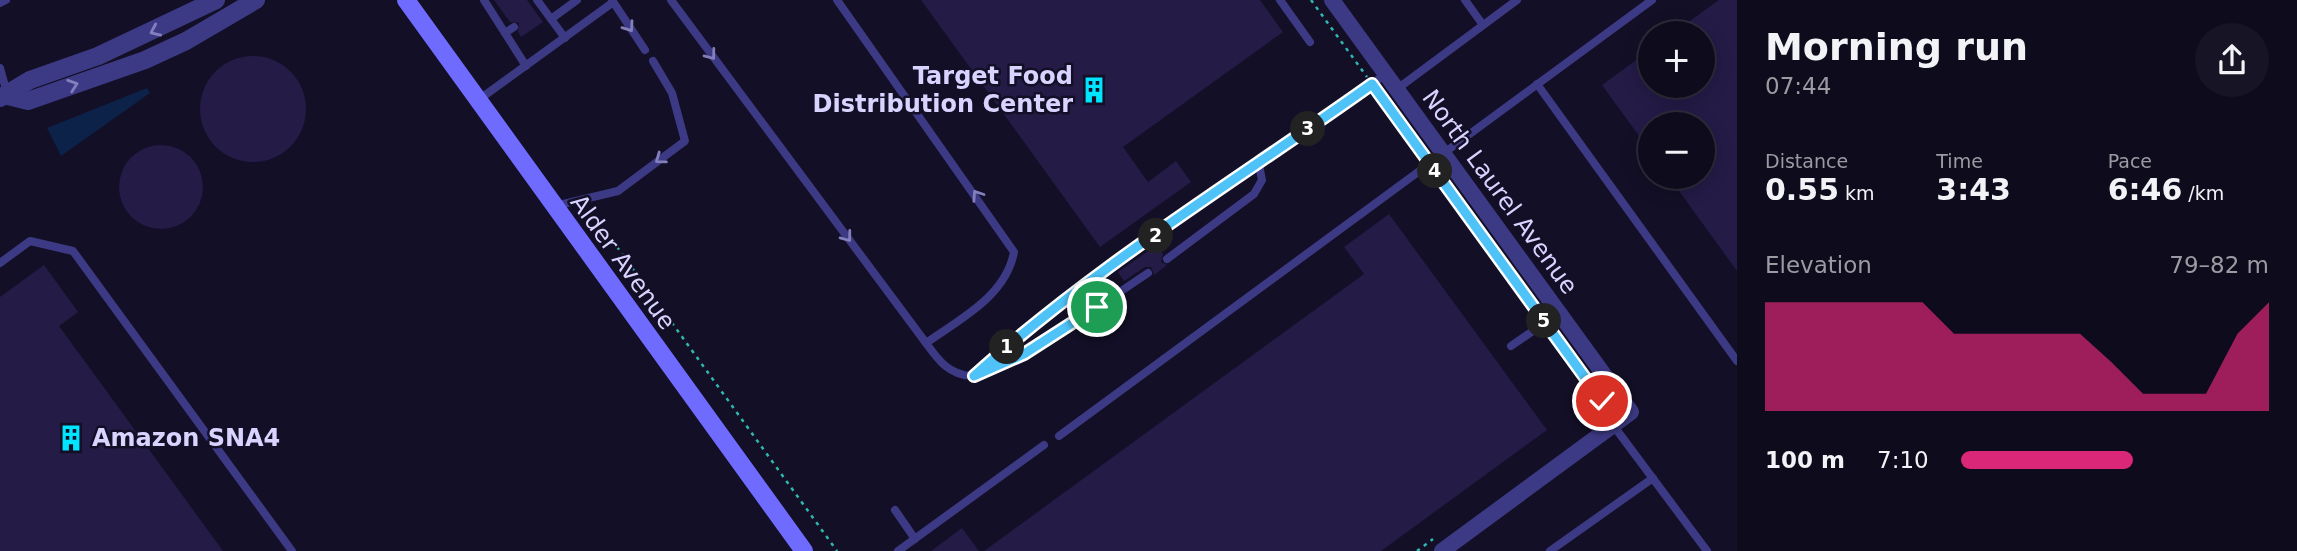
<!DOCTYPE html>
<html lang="en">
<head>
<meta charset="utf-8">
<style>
  :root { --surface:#0e0b1c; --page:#171425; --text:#f1f3f6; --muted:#9b9ba3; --line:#2e2b3b; --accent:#db2777 }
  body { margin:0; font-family:"DejaVu Sans",sans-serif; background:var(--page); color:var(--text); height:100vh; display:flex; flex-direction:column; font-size:26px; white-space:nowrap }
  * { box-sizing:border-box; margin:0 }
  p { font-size:23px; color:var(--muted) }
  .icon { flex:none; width:38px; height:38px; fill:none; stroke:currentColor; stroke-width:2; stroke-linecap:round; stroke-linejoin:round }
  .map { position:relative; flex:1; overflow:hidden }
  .side { display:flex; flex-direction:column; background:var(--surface); width:560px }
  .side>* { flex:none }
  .controls { position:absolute; left:1638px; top:21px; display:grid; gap:14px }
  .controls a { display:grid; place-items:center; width:77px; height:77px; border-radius:50%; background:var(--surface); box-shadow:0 4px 18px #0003,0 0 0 2px var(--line); font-size:35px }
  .pin { position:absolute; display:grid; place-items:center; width:60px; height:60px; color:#fff; margin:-30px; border:4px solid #fff; border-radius:50%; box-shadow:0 2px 7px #0007 }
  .km { position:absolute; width:35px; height:35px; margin:-18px; border-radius:50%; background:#222; color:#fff; font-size:19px; line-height:35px; text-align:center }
  .round { display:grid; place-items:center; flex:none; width:74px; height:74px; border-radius:37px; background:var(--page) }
  .overview { display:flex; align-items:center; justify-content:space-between; height:119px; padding:0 28px }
  h1 { font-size:38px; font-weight:700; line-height:52px }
  .figures { display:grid; grid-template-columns:repeat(3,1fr); gap:10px; height:119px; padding:7px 28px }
  .figures div { display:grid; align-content:center }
  .figures b { font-size:30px; font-weight:700 }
  .figures small { font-size:19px; font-weight:400 }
  .figures p { font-size:19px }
  .chart { height:196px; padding:14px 28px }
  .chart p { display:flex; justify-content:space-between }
  .chart svg { width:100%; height:126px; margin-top:7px; fill:var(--accent); opacity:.7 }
  ul { padding:0 28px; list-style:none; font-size:23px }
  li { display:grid; grid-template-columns:112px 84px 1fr; align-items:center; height:52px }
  li i { height:18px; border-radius:9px; background:var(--accent) }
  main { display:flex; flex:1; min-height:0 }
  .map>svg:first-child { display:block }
  .water { fill:#0c2248 }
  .building { fill:#241b47 }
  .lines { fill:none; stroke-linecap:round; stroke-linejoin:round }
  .path { stroke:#2fb8b0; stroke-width:2.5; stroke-dasharray:3.5 5; stroke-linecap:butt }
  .service { stroke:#3d3a85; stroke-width:8 }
  .minor { stroke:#3d3a85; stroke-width:16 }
  .tertiary { stroke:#3d3a85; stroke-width:18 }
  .secondary { stroke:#6f6bff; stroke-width:18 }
  .oneway { stroke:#837fbc }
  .route-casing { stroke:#fff; stroke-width:14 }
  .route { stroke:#4fc3f7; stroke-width:9 }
  .labels { text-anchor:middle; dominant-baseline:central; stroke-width:5; stroke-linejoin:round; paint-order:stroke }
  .poi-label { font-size:24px; font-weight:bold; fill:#d9d4ff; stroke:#130f26; text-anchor:end }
  .street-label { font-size:24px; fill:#d9d4ff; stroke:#130f26 }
</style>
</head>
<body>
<main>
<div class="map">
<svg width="1737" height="551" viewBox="0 0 1737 551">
  <rect width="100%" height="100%" fill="#130f26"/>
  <polygon class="water" points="147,88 150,93 61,156 47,128"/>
  <g class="building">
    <polygon points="494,0 527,0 543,22 521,37 518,32 519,23 510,22"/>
    <polygon points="921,0 1260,0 1283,32 1123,147 1148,182 1176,161 1191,182 1100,247"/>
    <polygon points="1719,0 1737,0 1737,271 1669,177 1703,177 1703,124 1650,124 1650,151 1602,85 1650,50 1650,86 1703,86 1703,33 1673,33"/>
    <circle cx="253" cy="109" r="53"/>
    <circle cx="161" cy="187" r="42"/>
    <polygon points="1389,214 1547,430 1381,551 984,551 1364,274 1344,247"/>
    <polygon points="1157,245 1163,254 1161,262 1167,265 1154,275 1151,267 1145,267 1124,281 1118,272"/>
    <polygon points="44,265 78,312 59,326 223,551 0,551 0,297"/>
    <polygon points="962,528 979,551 931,551"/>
  </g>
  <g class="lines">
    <g class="path">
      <polyline points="1311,0 1367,77"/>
      <polyline points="1377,91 1424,156"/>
      <polyline points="1435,170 1540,315"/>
      <polyline points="607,233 837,551"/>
      <polyline points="1552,331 1602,401 1597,420"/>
      <polyline points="1417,551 1433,539"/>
    </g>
    <g class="service">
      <polyline points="484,0 526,66"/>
      <polyline points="537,0 565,38"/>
      <polyline points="612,0 645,50"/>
      <polyline points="671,0 926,343"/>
      <path d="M837,0L1014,252C1006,296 960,319 926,343C938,360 949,375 972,376C999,377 1119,292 1148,273"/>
      <polyline points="1280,0 1310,42"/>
      <polyline points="1465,0 1483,25"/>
      <polyline points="0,3 6,0"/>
      <polyline points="551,19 577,0"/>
      <polyline points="505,33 514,27"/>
      <polyline points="0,68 7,93"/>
      <polyline points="1537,84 1737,361"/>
      <polyline points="1397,89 1517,0"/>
      <polyline points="477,101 612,3"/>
      <polyline points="555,206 618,191 685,141 672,93 653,61"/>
      <polyline points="1167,259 1254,194 1262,180 1259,165"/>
      <polyline points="0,263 30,241 73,251 292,551"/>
      <polyline points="1511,346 1559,313"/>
      <polyline points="981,370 1015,339 1148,241 1386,74"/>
      <polyline points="1613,425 1707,551"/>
      <polyline points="1059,436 1652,0"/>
      <polyline points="895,510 915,539"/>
      <polyline points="898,551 1044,445"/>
      <polyline points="1550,551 1653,478"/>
    </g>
    <polyline class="minor" points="1332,0 1631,412 1442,551"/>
    <g class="tertiary">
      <polyline points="8,96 28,101 145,60 186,41 256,0"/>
      <polyline points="0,98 30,80 98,56 216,0"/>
    </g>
    <polyline class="secondary" points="406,0 804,551"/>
  </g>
  <defs><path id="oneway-chevron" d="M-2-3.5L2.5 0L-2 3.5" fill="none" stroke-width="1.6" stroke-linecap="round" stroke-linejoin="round" transform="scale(1.75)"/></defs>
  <g class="oneway">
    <use href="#oneway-chevron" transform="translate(629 27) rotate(55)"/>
    <use href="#oneway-chevron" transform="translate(155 31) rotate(156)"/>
    <use href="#oneway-chevron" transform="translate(711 55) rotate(53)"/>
    <use href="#oneway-chevron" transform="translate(73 85) rotate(-19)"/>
    <use href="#oneway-chevron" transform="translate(660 159) rotate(144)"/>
    <use href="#oneway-chevron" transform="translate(977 195) rotate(-124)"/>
    <use href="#oneway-chevron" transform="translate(847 237) rotate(53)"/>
  </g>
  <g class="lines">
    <g class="route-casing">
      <path id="route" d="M1097,307L1024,354L974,376C1095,266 1239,179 1372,84L1602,401"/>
    </g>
    <use href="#route" class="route"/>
  </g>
  <defs>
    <g id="building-bare" transform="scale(2.1)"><path d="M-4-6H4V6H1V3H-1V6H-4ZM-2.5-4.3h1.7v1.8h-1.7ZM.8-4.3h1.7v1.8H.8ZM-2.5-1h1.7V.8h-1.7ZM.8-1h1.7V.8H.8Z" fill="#00e5ff" stroke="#130f26" stroke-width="2.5" paint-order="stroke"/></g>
  </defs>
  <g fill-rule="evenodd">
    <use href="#building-bare" x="1094" y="90"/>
    <use href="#building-bare" x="71" y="438"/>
  </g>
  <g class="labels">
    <g class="poi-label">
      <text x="1073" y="76">Target Food<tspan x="1073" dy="28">Distribution Center</tspan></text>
      <text x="92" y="438" text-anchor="start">Amazon SNA4</text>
    </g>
    <g class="street-label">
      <text transform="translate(1500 192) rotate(54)">North Laurel Avenue</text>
      <text transform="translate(623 262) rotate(54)">Alder Avenue</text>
    </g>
  </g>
</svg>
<div class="controls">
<a>+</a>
<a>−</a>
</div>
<div class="pin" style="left:1097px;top:307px;background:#1e9e55"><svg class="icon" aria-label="arrive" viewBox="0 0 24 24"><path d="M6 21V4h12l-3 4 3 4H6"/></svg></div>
<div class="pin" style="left:1602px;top:401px;background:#d93025"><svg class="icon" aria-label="check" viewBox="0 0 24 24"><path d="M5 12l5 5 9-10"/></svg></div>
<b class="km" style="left:1007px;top:347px">1</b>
<b class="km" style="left:1156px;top:236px">2</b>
<b class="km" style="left:1308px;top:129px">3</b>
<b class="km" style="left:1435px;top:171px">4</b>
<b class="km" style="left:1544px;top:321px">5</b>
</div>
<section class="side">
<div class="overview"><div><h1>Morning run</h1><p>07:44</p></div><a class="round"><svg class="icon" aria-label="share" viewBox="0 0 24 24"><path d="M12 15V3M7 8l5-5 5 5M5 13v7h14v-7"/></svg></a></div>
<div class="figures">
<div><p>Distance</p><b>0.55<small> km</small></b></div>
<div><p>Time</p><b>3:43</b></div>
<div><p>Pace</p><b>6:46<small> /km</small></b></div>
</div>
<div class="chart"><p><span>Elevation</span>79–82 m</p>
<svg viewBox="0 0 160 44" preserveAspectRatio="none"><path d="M0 44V6L10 6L20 6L30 6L40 6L50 6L60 17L70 17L80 17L90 17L100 17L110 27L120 38L130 38L140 38L150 17L160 6V44z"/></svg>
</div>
<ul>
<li><b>100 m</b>7:10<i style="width:56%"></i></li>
</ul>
</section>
</main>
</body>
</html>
